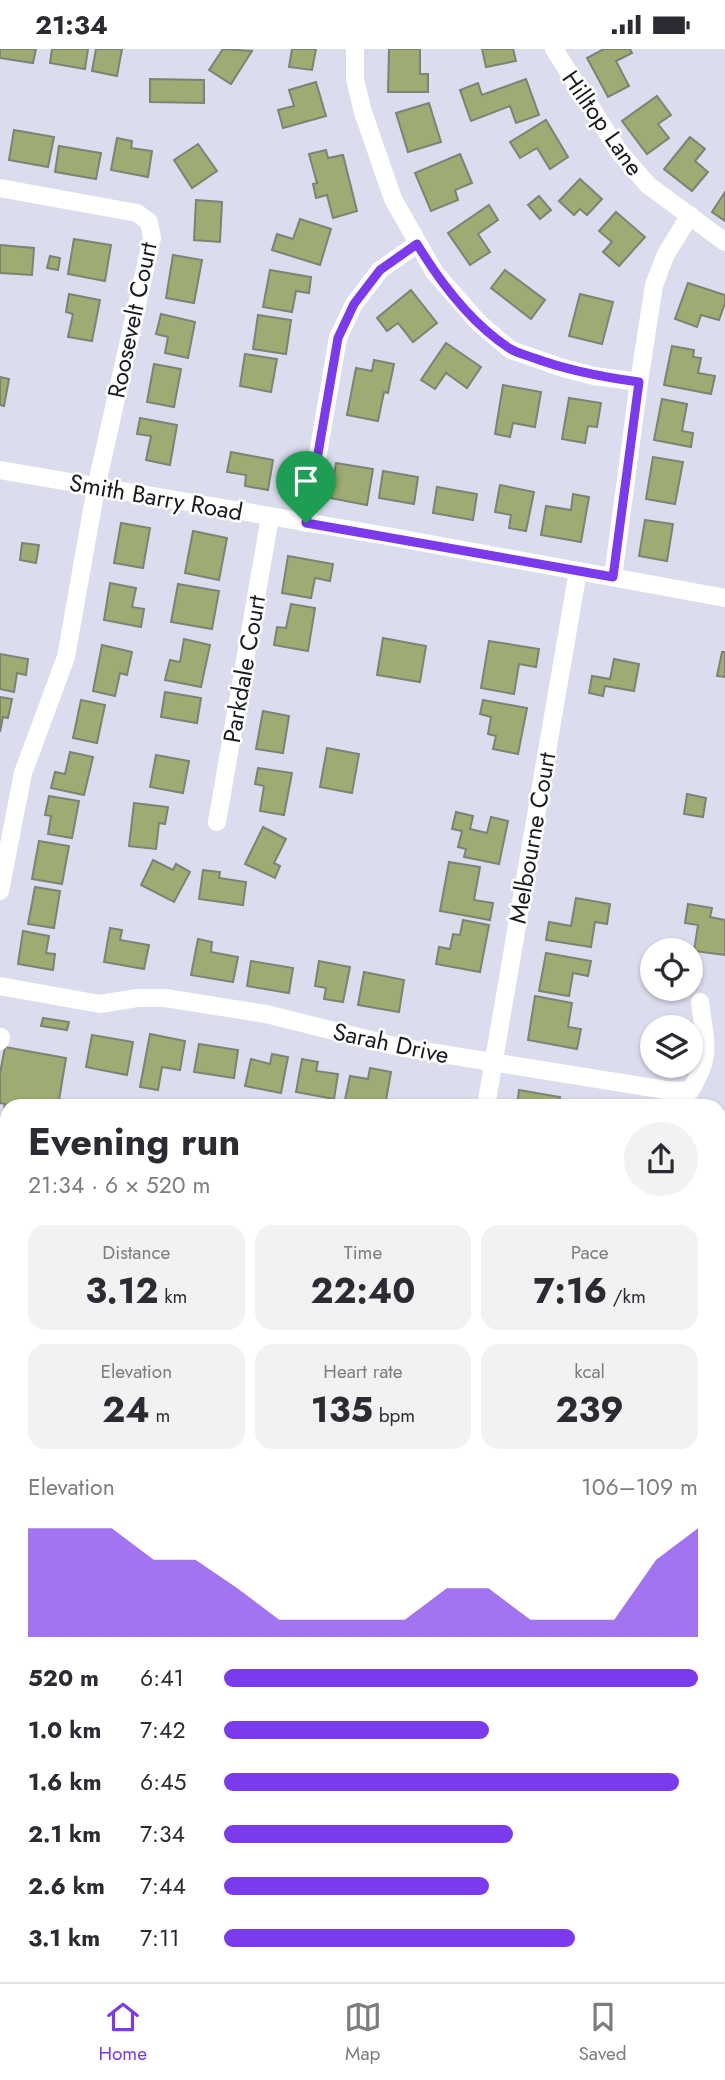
<!DOCTYPE html>
<html lang="en">
<head>
<meta charset="utf-8">
<style>
  :root { --surface:#fff; --page:#f2f2f3; --text:#2b2b33; --muted:#7c7c81; --line:#e1e1e2; --accent:#7c3aed }
  body { margin:0; font-family:Jost,sans-serif; background:var(--page); color:var(--text); height:100vh; display:flex; flex-direction:column; font-size:26px; white-space:nowrap }
  * { box-sizing:border-box; margin:0 }
  p { font-size:23px; color:var(--muted) }
  .icon { flex:none; width:38px; height:38px; fill:none; stroke:currentColor; stroke-width:2; stroke-linecap:round; stroke-linejoin:round }
  .map { position:relative; flex:1; overflow:hidden }
  .details { position:absolute; left:0px; top:1050px; width:726px; height:884px; display:flex; flex-direction:column; background:var(--surface); border-radius:21px 21px 0 0; box-shadow:0 2px 5px #0004 }
  .details>* { flex:none }
  .tools { position:absolute; left:640px; top:889px; display:grid; gap:14px }
  .tools a { display:grid; place-items:center; width:63px; height:63px; border-radius:50%; background:var(--surface); box-shadow:0 2px 5px #0004; font-size:35px }
  .pin { position:absolute; display:grid; place-items:center; width:60px; height:60px; color:#fff; margin:-72px -30px; border-radius:50% 50% 50% 0; rotate:-45deg; box-shadow:0 0 7px #0007 }
  .pin .icon { rotate:45deg }
  .round { display:grid; place-items:center; flex:none; width:74px; height:74px; border-radius:37px; background:var(--page) }
  .summary { display:flex; align-items:center; justify-content:space-between; height:119px; padding:0 28px }
  h1 { font-size:38px; font-weight:700; line-height:52px }
  .figures { display:grid; grid-template-columns:repeat(3,1fr); gap:10px; height:119px; padding:7px 28px }
  .figures div { display:grid; align-content:center; border-radius:18px; background:var(--page); text-align:center }
  .figures b { font-size:35px; font-weight:700 }
  .figures small { font-size:19px; font-weight:400 }
  .figures p { font-size:19px }
  .chart { height:196px; padding:14px 28px }
  .chart p { display:flex; justify-content:space-between }
  .chart svg { width:100%; height:126px; margin-top:7px; fill:var(--accent); opacity:.7 }
  ul { padding:0 28px; list-style:none; font-size:23px }
  li { display:grid; grid-template-columns:112px 84px 1fr; align-items:center; height:52px }
  li i { height:18px; border-radius:9px; background:var(--accent) }
  .status { display:flex; justify-content:space-between; align-items:center; height:49px; padding:0 35px; background:var(--surface); direction:ltr }
  .status svg { height:19px; fill:currentColor }
  .tab-bar { display:flex; justify-content:space-around; align-items:center; height:98px; border-top:2px solid var(--line); background:var(--surface); font-size:19px; color:var(--muted) }
  .tab-bar a { display:grid; justify-items:center; gap:4px }
  .tab-bar .active { color:var(--accent) }
  .map>svg:first-child { display:block }
  .building { fill:#9dac72; stroke:#7d8272; stroke-width:2 }
  .lines { fill:none; stroke-linecap:round; stroke-linejoin:round }
  .minor { stroke:#fff; stroke-width:18 }
  .major { stroke:#c1c2f1; stroke-width:23 }
  .route-casing { stroke:#fff; stroke-width:14 }
  .route { stroke:#7c3aed; stroke-width:9 }
  .labels { text-anchor:middle; dominant-baseline:central; stroke-width:5; stroke-linejoin:round; paint-order:stroke }
  .street-label { font-size:24px; fill:#191a20; stroke:#fff }
</style>
</head>
<body>
<div class="status"><b>21:34</b><svg viewBox="0 0 49 12"><path d="M0 12V9h3v3zM5 12V6h3v6zM10 12V3h3v9zM15 12V0h3v12zM26 1h20v11H26zM47 4h2v5h-2z"/></svg></div>
<div class="map">
<svg width="725" height="1933" viewBox="0 0 725 1933">
  <rect width="100%" height="100%" fill="#dbddee"/>
  <g class="building">
    <polygon points="0,0 36,0 33,14 0,9"/>
    <polygon points="52,0 88,0 85,20 50,14"/>
    <polygon points="96,0 122,0 117,27 92,22"/>
    <polygon points="223,0 252,2 231,35 209,21"/>
    <polygon points="292,0 316,0 312,21 289,18"/>
    <polygon points="389,0 420,0 420,25 428,25 428,43 388,43"/>
    <polygon points="482,0 513,0 516,12 486,18"/>
    <polygon points="604,0 630,0 632,4 616,12 629,37 608,48 587,9"/>
    <polygon points="150,30 204,31 204,54 150,53"/>
    <polygon points="526,30 539,66 516,74 510,57 471,72 460,41 478,34 482,46"/>
    <polygon points="316,33 326,67 283,79 278,61 294,57 289,41"/>
    <polygon points="657,47 671,66 658,75 669,89 647,105 622,72"/>
    <polygon points="429,54 441,93 408,103 396,64"/>
    <polygon points="546,71 568,108 550,120 537,99 520,109 510,93"/>
    <polygon points="14,81 54,88 48,118 9,111"/>
    <polygon points="690,88 705,100 695,112 708,123 692,142 664,120"/>
    <polygon points="117,89 132,92 131,99 152,102 148,128 111,121"/>
    <polygon points="198,95 217,122 192,139 174,111"/>
    <polygon points="59,97 101,104 96,130 55,123"/>
    <polygon points="326,101 328,109 343,106 357,162 333,169 327,146 316,149 313,135 317,134 309,105"/>
    <polygon points="460,105 472,134 455,141 458,151 431,162 415,124"/>
    <polygon points="580,130 602,150 587,166 580,160 574,166 559,152"/>
    <polygon points="725,143 725,172 712,163"/>
    <polygon points="539,147 551,161 540,170 528,156"/>
    <polygon points="196,151 222,153 220,193 194,191"/>
    <polygon points="489,156 498,171 478,185 490,203 470,216 448,184"/>
    <polygon points="616,163 645,188 619,217 603,203 612,193 599,182"/>
    <polygon points="300,170 331,180 320,216 272,201 277,185 293,190"/>
    <polygon points="74,190 111,196 105,232 68,225"/>
    <polygon points="0,196 34,199 32,226 0,224"/>
    <polygon points="173,206 202,211 194,254 166,249"/>
    <polygon points="50,207 60,209 58,221 47,219"/>
    <polygon points="270,221 311,228 309,244 296,242 292,263 263,258"/>
    <polygon points="505,221 545,251 531,270 491,239"/>
    <polygon points="688,234 725,246 725,254 719,271 701,266 697,278 675,270"/>
    <polygon points="411,241 437,274 413,293 398,274 387,282 377,269"/>
    <polygon points="69,245 100,251 92,292 68,288 73,265 66,263"/>
    <polygon points="580,245 613,253 602,295 569,287"/>
    <polygon points="161,265 195,273 188,309 165,304 168,288 156,285"/>
    <polygon points="258,266 291,271 286,305 253,300"/>
    <polygon points="446,294 481,318 467,339 446,324 435,340 421,331"/>
    <polygon points="672,297 694,301 693,308 701,309 698,324 715,327 711,345 664,336"/>
    <polygon points="245,305 277,310 271,343 240,337"/>
    <polygon points="374,311 394,315 388,344 384,343 378,372 347,366 356,319 372,322"/>
    <polygon points="154,315 181,320 174,358 147,353"/>
    <polygon points="0,328 9,330 4,357 0,356"/>
    <polygon points="503,336 541,343 535,378 513,374 510,388 495,385"/>
    <polygon points="569,349 601,354 597,378 588,377 585,394 562,390"/>
    <polygon points="662,350 687,355 682,382 693,384 691,398 654,391"/>
    <polygon points="140,369 177,376 170,416 146,411 151,387 137,385"/>
    <polygon points="231,403 273,411 268,441 245,437 246,426 227,423"/>
    <polygon points="653,408 683,413 675,455 646,450"/>
    <polygon points="336,414 373,420 367,456 330,449"/>
    <polygon points="383,422 418,428 414,455 379,449"/>
    <polygon points="500,436 534,443 526,482 509,479 511,466 495,463"/>
    <polygon points="437,438 477,445 473,471 433,464"/>
    <polygon points="573,445 589,448 581,493 541,486 546,457 571,461"/>
    <polygon points="645,471 673,475 667,512 639,507"/>
    <polygon points="121,474 150,479 143,519 114,514"/>
    <polygon points="193,482 227,489 219,531 185,524"/>
    <polygon points="22,494 39,496 36,514 20,511"/>
    <polygon points="288,507 333,515 330,532 315,529 311,549 282,544"/>
    <polygon points="110,534 136,539 132,558 144,560 141,578 104,571"/>
    <polygon points="178,535 219,542 212,580 171,573"/>
    <polygon points="291,555 315,559 308,602 274,596 277,578 286,579"/>
    <polygon points="383,589 426,597 420,633 377,626"/>
    <polygon points="184,590 210,596 201,638 165,631 170,611 180,613"/>
    <polygon points="489,592 539,600 536,618 519,615 514,645 481,639"/>
    <polygon points="102,596 132,603 127,626 120,624 115,647 93,642"/>
    <polygon points="722,603 725,603 725,628 717,627"/>
    <polygon points="0,605 28,610 26,626 17,624 14,643 0,640"/>
    <polygon points="614,610 639,615 634,642 605,637 603,647 589,644 592,627 610,630"/>
    <polygon points="165,643 201,649 197,674 161,668"/>
    <polygon points="0,648 12,650 8,669 3,668 0,683"/>
    <polygon points="81,651 105,656 97,694 73,689"/>
    <polygon points="483,651 527,659 518,705 493,700 496,687 488,685 491,668 480,665"/>
    <polygon points="263,662 289,667 283,704 256,700"/>
    <polygon points="327,699 359,705 352,744 320,738"/>
    <polygon points="70,703 93,708 84,746 51,739 55,723 65,725"/>
    <polygon points="156,706 189,712 183,744 150,738"/>
    <polygon points="258,719 292,724 284,766 260,762 264,737 255,735"/>
    <polygon points="687,745 706,749 703,768 684,765"/>
    <polygon points="49,747 79,752 72,789 48,785 51,767 45,766"/>
    <polygon points="134,754 168,758 165,775 159,774 156,800 129,797"/>
    <polygon points="456,763 473,767 470,780 487,784 491,768 508,772 499,815 464,808 466,800 458,798 462,782 452,780"/>
    <polygon points="263,778 286,790 274,814 280,817 275,829 245,815"/>
    <polygon points="39,792 69,797 62,835 32,830"/>
    <polygon points="153,811 173,821 176,815 190,823 174,853 141,836"/>
    <polygon points="449,813 480,818 474,851 493,854 490,871 440,862"/>
    <polygon points="203,821 220,823 219,829 246,833 243,856 199,850"/>
    <polygon points="35,838 60,842 54,879 28,875"/>
    <polygon points="576,849 610,855 607,875 595,873 591,898 546,891 549,873 571,877"/>
    <polygon points="688,855 712,859 710,868 725,871 725,906 694,902 698,876 685,874"/>
    <polygon points="463,871 489,876 480,923 436,915 439,898 450,900 453,885 460,886"/>
    <polygon points="110,879 122,881 120,891 149,896 144,920 104,913"/>
    <polygon points="23,882 49,887 46,904 55,905 53,921 18,915"/>
    <polygon points="198,890 212,893 211,903 238,908 233,933 191,926"/>
    <polygon points="546,904 591,912 588,927 573,924 569,947 539,942"/>
    <polygon points="251,912 293,919 289,944 247,937"/>
    <polygon points="319,912 350,918 343,953 324,950 326,939 315,937"/>
    <polygon points="364,923 404,931 399,963 358,956"/>
    <polygon points="535,947 572,954 568,978 581,980 577,1000 528,991"/>
    <polygon points="43,969 69,973 67,981 41,977"/>
    <polygon points="150,985 185,992 180,1021 162,1018 158,1041 140,1038"/>
    <polygon points="92,986 133,993 127,1026 86,1018"/>
    <polygon points="199,995 238,1001 234,1029 194,1023"/>
    <polygon points="5,998 66,1009 58,1057 7,1057 7,1217 0,1215 0,1162 6,1127 0,1126 0,1082 5,1055 0,1054 0,1024"/>
    <polygon points="272,1005 288,1008 281,1044 245,1037 251,1010 270,1015"/>
    <polygon points="302,1010 318,1013 316,1022 338,1025 334,1050 296,1043"/>
    <polygon points="370,1019 391,1023 385,1057 345,1051 350,1027 368,1030"/>
    <polygon points="519,1041 560,1048 559,1057 517,1057"/>
    <polygon points="719,1408 725,1409 725,1462 719,1494"/>
    <polygon points="6,1463 7,1463 7,1517 0,1516 0,1496"/>
    <polygon points="719,1790 725,1791 725,1932 680,1933 676,1927 719,1927"/>
    <polygon points="0,1795 7,1796 7,1824 0,1823"/>
    <polygon points="98,1927 137,1927 136,1933 97,1933"/>
    <polygon points="190,1927 228,1927 227,1933 189,1933"/>
    <polygon points="345,1927 385,1927 384,1933 344,1933"/>
    <polygon points="511,1927 551,1927 550,1933 510,1933"/>
  </g>
  <g class="lines">
    <g class="minor">
      <polyline points="355,0 355,30 363,63 393,150 435,224 479,274 511,301 563,319 594,327 639,333"/>
      <polyline points="554,0 620,104 648,136 725,193"/>
      <polyline points="0,139 137,164 149,173 152,189 96,439 66,608 23,724 0,842"/>
      <polyline points="0,421 387,487 725,549"/>
      <polyline points="306,474 338,289 354,255 380,221 417,195"/>
      <polyline points="613,528 639,333 654,236 666,205 690,166"/>
      <polyline points="217,773 270,468"/>
      <path d="M0,937L100,955L137,949H165L266,965L399,998L666,1041L690,1042C713,1005 705,994 700,953"/>
      <polyline points="0,992 1,988"/>
      <polyline points="486,1057 578,522"/>
      <polyline points="719,1108 725,1070"/>
      <polyline points="719,1297 725,1298"/>
      <polyline points="0,1478 7,1445"/>
      <polyline points="0,1531 7,1534"/>
      <polyline points="4,1561 7,1561"/>
      <polyline points="719,1720 725,1718"/>
      <polyline points="603,1927 610,1933"/>
      <polyline points="161,1933 162,1927"/>
      <polyline points="256,1933 256,1927"/>
      <polyline points="405,1933 406,1927"/>
      <polyline points="450,1933 451,1927"/>
      <polyline points="487,1933 488,1927"/>
    </g>
    <g class="major">
      <polyline points="0,1365 7,1368"/>
      <polyline points="0,1408 7,1410"/>
      <polyline points="719,1554 725,1556"/>
      <polyline points="719,1588 725,1589"/>
    </g>
  </g>
  <g class="lines">
    <g class="route-casing">
      <path id="route" d="M417,195C440,233 471,274 509,299C516,304 526,306 534,309C569,322 602,328 639,333L613,528L306,474L338,289L354,255L380,221Z"/>
    </g>
    <use href="#route" class="route"/>
  </g>
  <g class="labels">
    <g class="street-label">
      <text transform="translate(603 74) rotate(55)">Hilltop Lane</text>
      <text transform="translate(132 271) rotate(-78)">Roosevelt Court</text>
      <text transform="translate(156 448) rotate(10)">Smith Barry Road</text>
      <text transform="translate(244 620) rotate(-80)">Parkdale Court</text>
      <text transform="translate(532 789) rotate(-80)">Melbourne Court</text>
      <text transform="translate(391 994) rotate(12)">Sarah Drive</text>
    </g>
  </g>
</svg>
<div class="tools">
<a><svg class="icon" aria-label="locate" viewBox="0 0 24 24"><circle cx="12" cy="12" r="6"/><path d="M12 2v4M12 18v4M2 12h4M18 12h4"/></svg></a>
<a><svg class="icon" aria-label="layers" viewBox="0 0 24 24"><path d="M12 4l9 5-9 5-9-5zM3 14l9 5 9-5"/></svg></a>
</div>
<div class="pin" style="left:306px;top:474px;background:#1e9e55"><svg class="icon" aria-label="arrive" viewBox="0 0 24 24"><path d="M6 21V4h12l-3 4 3 4H6"/></svg></div>
<section class="details">
<div class="summary"><div><h1>Evening run</h1><p>21:34 · 6 × 520 m</p></div><a class="round"><svg class="icon" aria-label="share" viewBox="0 0 24 24"><path d="M12 15V3M7 8l5-5 5 5M5 13v7h14v-7"/></svg></a></div>
<div class="figures">
<div><p>Distance</p><b>3.12<small> km</small></b></div>
<div><p>Time</p><b>22:40</b></div>
<div><p>Pace</p><b>7:16<small> /km</small></b></div>
</div>
<div class="figures">
<div><p>Elevation</p><b>24<small> m</small></b></div>
<div><p>Heart rate</p><b>135<small> bpm</small></b></div>
<div><p>kcal</p><b>239</b></div>
</div>
<div class="chart"><p><span>Elevation</span>106–109 m</p>
<svg viewBox="0 0 160 44" preserveAspectRatio="none"><path d="M0 44V6L10 6L20 6L30 17L40 17L50 27L60 38L70 38L80 38L90 38L100 27L110 27L120 38L130 38L140 38L150 17L160 6V44z"/></svg>
</div>
<ul>
<li><b>520 m</b>6:41<i style="width:100%"></i></li>
<li><b>1.0 km</b>7:42<i style="width:56%"></i></li>
<li><b>1.6 km</b>6:45<i style="width:96%"></i></li>
<li><b>2.1 km</b>7:34<i style="width:61%"></i></li>
<li><b>2.6 km</b>7:44<i style="width:56%"></i></li>
<li><b>3.1 km</b>7:11<i style="width:74%"></i></li>
</ul>
</section>
</div>
<nav class="tab-bar">
<a class="active"><svg class="icon" aria-label="home" viewBox="0 0 24 24"><path d="M3 11l9-7 9 7M6 9v11h12V9"/></svg>Home</a>
<a><svg class="icon" aria-label="map" viewBox="0 0 24 24"><path d="M3 6l6-2 6 2 6-2v14l-6 2-6-2-6 2zM9 4v14M15 6v14"/></svg>Map</a>
<a><svg class="icon" aria-label="saved" viewBox="0 0 24 24"><path d="M7 4h10v16l-5-4-5 4z"/></svg>Saved</a>
</nav>
</body>
</html>
